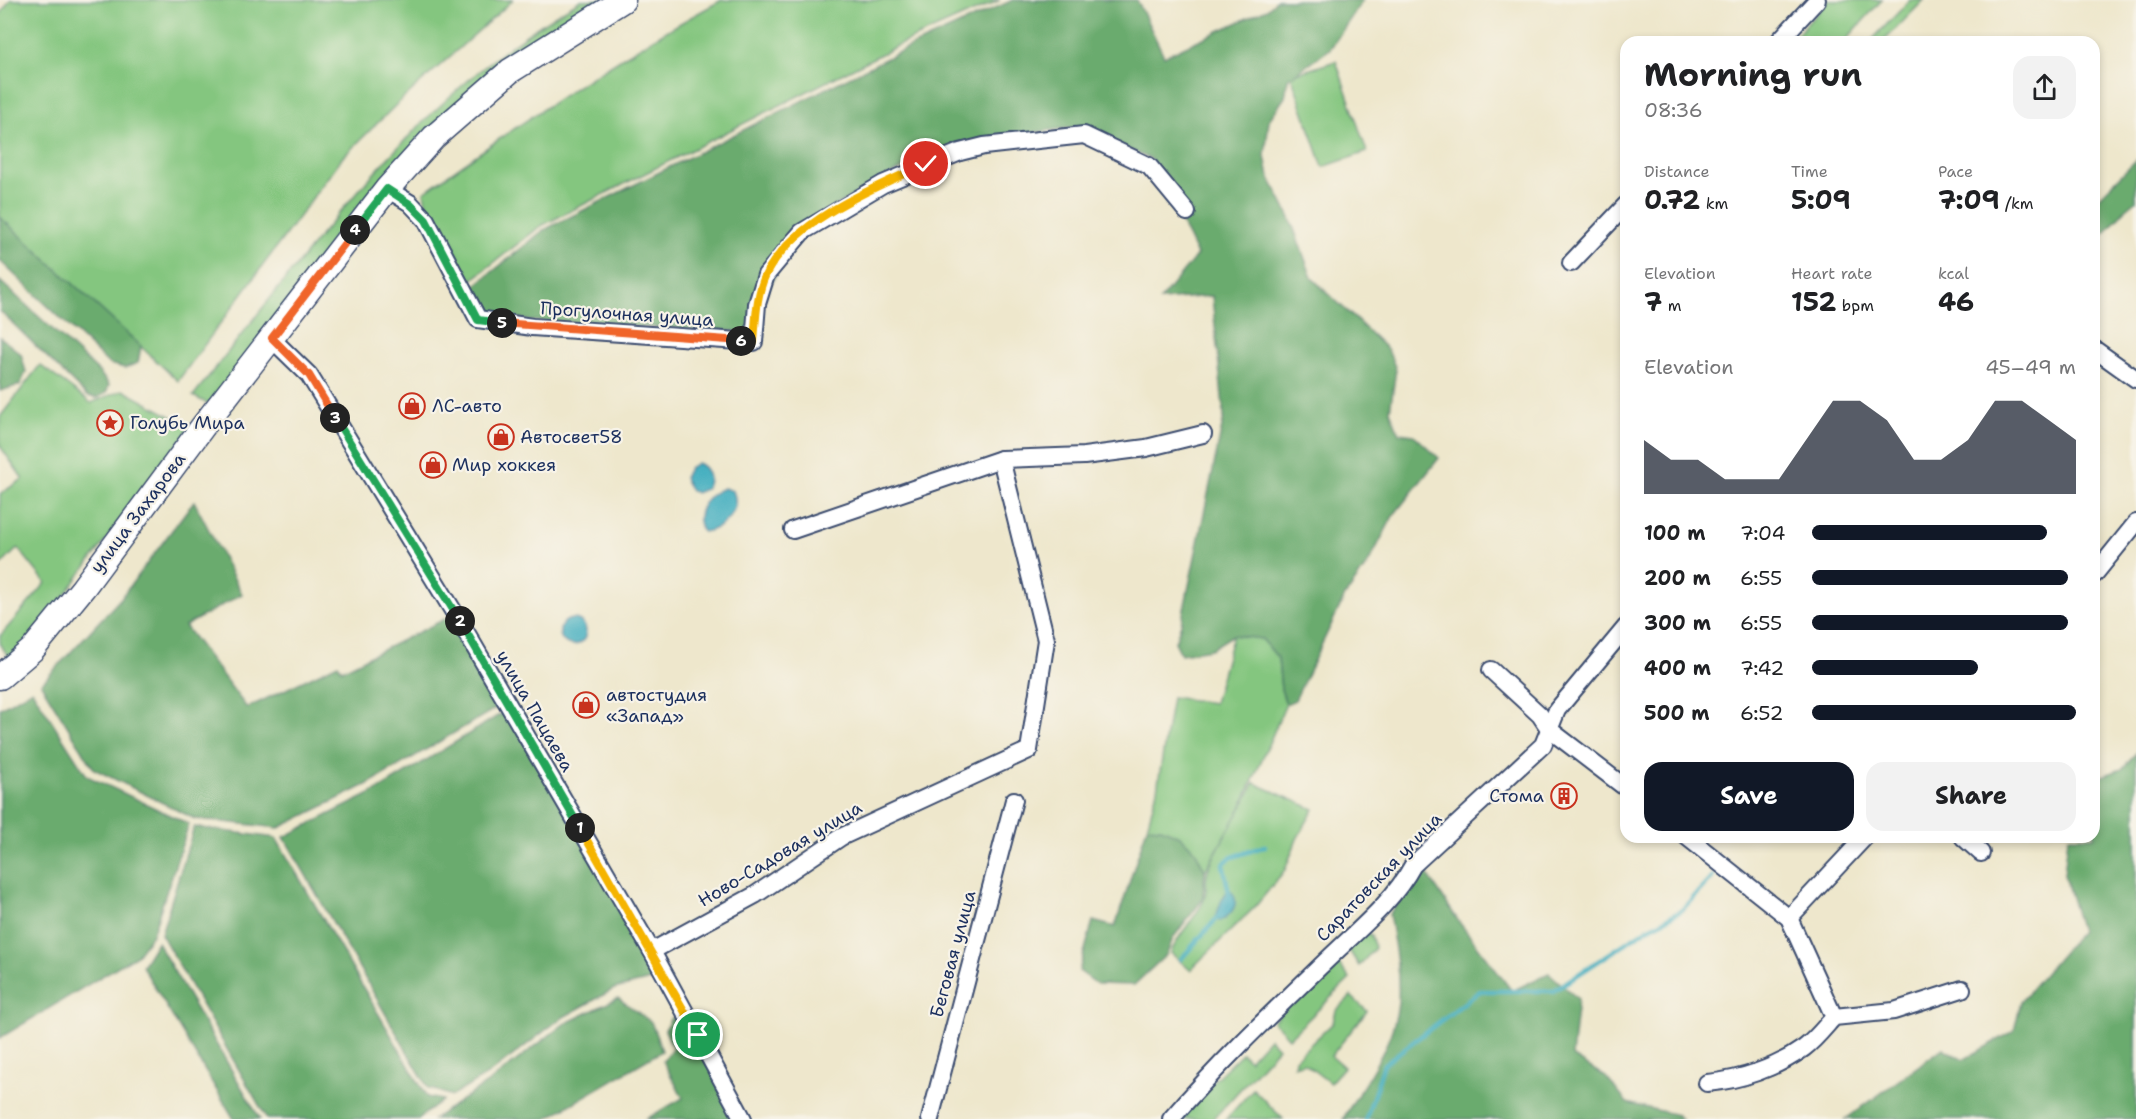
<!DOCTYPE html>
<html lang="en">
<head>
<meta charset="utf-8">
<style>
  :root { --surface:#fff; --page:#f2f2f2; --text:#202124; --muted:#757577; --accent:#111827 }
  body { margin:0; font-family:"Shantell Sans",sans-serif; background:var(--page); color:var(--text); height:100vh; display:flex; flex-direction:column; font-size:22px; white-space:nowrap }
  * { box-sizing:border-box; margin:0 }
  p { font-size:20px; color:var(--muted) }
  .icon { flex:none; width:33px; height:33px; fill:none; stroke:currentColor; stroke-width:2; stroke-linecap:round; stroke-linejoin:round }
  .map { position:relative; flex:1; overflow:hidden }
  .details { position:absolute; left:1620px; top:36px; width:480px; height:807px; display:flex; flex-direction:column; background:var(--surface); border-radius:18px; box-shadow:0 3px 9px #0003 }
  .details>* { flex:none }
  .pin { position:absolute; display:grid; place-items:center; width:51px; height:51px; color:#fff; margin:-26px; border:3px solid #fff; border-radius:50%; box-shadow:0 2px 6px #0007 }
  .km { position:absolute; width:30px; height:30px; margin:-15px; border-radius:50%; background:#222; color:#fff; font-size:16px; line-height:30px; text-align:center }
  .round { display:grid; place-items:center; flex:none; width:63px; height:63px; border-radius:18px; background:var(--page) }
  .overview { display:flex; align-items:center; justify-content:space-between; height:102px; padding:0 24px }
  h1 { font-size:33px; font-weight:700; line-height:45px }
  .figures { display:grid; grid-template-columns:repeat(3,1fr); gap:9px; height:102px; padding:6px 24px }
  .figures div { display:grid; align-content:center }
  .figures b { font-size:26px; font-weight:700 }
  .figures small { font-size:16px; font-weight:400 }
  .figures p { font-size:16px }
  .chart { height:168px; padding:12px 24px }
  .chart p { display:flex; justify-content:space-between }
  .chart svg { width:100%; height:108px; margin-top:6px; fill:var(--accent); opacity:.7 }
  .primary-button { display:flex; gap:12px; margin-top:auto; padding:12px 24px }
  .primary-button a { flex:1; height:69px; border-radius:18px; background:var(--accent); color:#fff; font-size:24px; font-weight:700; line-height:69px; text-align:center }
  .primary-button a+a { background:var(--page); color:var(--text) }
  ul { padding:0 24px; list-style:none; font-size:20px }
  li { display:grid; grid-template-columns:96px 72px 1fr; align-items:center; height:45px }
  li i { height:15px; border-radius:8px; background:var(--accent) }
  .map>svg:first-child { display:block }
  .green { fill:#84c67f; stroke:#507a6e; stroke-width:1.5 }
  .forest { fill:#6bab6e; stroke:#436d66; stroke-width:1.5 }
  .water { fill:#42aebf; stroke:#2e6e8e; stroke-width:1.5 }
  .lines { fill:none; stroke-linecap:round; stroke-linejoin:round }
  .stream { stroke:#42aebf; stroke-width:4.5 }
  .street-casing { stroke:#3b4b6e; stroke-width:20 }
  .secondary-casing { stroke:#3b4b6e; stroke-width:27 }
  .street { stroke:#fff; stroke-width:16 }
  .secondary { stroke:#fff; stroke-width:24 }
  .split-1-casing { stroke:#fff; stroke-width:12 }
  .split-2-casing { stroke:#fff; stroke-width:12 }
  .split-3-casing { stroke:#fff; stroke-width:12 }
  .split-4-casing { stroke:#fff; stroke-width:12 }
  .split-5-casing { stroke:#fff; stroke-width:12 }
  .split-6-casing { stroke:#fff; stroke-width:12 }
  .split-7-casing { stroke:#fff; stroke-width:12 }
  .split-1 { stroke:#f5b400; stroke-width:8 }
  .split-2 { stroke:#22a559; stroke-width:8 }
  .split-3 { stroke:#22a559; stroke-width:8 }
  .split-4 { stroke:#f0652b; stroke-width:8 }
  .split-5 { stroke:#22a559; stroke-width:8 }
  .split-6 { stroke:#f0652b; stroke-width:8 }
  .split-7 { stroke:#f5b400; stroke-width:8 }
  .labels { text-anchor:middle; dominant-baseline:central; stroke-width:4.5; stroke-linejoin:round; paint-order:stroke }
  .street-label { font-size:18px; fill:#1b2f5e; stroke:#f7f3e8 }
  .poi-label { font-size:18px; fill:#1b2f5e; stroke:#f7f3e8; text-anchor:start }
</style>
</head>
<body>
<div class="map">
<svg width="2136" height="1119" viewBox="0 0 2136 1119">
  <rect width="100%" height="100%" fill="#f7f3e8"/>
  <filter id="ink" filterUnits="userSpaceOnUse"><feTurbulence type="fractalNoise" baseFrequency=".0167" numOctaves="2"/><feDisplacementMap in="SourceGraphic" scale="12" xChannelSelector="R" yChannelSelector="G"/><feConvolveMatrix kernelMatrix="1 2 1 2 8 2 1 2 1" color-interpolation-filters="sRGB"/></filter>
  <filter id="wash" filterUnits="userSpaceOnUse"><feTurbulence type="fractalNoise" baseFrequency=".008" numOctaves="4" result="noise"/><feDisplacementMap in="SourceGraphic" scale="24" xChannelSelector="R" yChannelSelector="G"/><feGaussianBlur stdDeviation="1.35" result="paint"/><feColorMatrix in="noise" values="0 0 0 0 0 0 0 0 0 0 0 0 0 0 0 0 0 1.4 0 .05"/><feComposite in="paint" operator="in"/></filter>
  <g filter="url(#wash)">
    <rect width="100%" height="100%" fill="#eee7cc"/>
    <g class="green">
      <polygon points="10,0 513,0 397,104 342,158 178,381 0,217 0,15"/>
      <path d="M581,0H606L509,61L208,404L193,396C309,252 417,93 581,0Z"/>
      <path d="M722,0H1000L901,44L541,226L465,285L428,216L424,192C521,123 617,56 722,0Z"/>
      <polygon points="1829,0 1882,0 1844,42 1790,42"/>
      <polygon points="1910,0 1924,0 1883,42 1870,42"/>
      <polygon points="1336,61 1367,152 1323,167 1291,75"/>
      <polygon points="40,365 91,403 123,390 191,427 25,648 11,662 0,643 0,636 46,583 18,548 0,566 0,494 23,479 0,446 0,417"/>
      <path d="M1233,635L1262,639L1278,658L1281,689L1286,704L1240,810L1205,871C1194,849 1173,828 1147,827L1157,790L1172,697L1214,703Z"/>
      <path d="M1254,783L1314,809L1297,839L1285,870L1255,907L1190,970L1171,953C1178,933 1194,921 1203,902C1208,893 1204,880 1208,870C1220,840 1241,813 1254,783Z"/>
      <polygon points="1364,930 1371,936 1375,948 1359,966 1347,947"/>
      <polygon points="1335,959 1350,979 1289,1038 1273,1021"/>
      <polygon points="1351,996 1367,1011 1331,1056 1344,1067 1330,1083 1304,1063 1294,1066 1295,1059 1333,1023 1336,1011"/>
      <polygon points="1269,1038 1278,1048 1213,1119 1182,1119 1205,1089 1242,1053 1249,1060"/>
      <polygon points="1253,1089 1283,1119 1226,1119"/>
    </g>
    <g class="forest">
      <polygon points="1013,0 1137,0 1164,56 1267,9 1277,0 1363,0 1330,49 1288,79 1285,97 1269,120 1265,156 1269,176 1290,218 1312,278 1388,350 1396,369 1390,411 1399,433 1414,435 1439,458 1393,516 1369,562 1345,596 1295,700 1286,704 1281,689 1278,658 1262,639 1233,635 1211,649 1181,654 1175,642 1181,624 1224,417 1212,296 1160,300 1197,255 1151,159 1076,127 981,139 920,160 881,179 798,228 748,332 530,321 480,311 471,289 544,230 903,50"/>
      <polygon points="2136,160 2136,201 2123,212 2094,246 2094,202"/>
      <polygon points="0,217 141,346 138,363 125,368 109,364 0,261"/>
      <polygon points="0,281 99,372 109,385 106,393 97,398 87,396 0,311"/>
      <polygon points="0,337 21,354 26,372 20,385 0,391"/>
      <polygon points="194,501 242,594 185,626 247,708 338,664 342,670 451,616 503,704 368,784 279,828 195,819 94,769 41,684 121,598"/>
      <polygon points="32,690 87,776 189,824 152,935 137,955 0,1038 0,708"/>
      <polygon points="507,710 663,977 614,989 560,1019 489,1074 452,1096 428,1088 284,837 378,790"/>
      <polygon points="2136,753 2136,1119 1846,1119 1943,1048 1963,1060 2014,1031 2021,1001 2081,931 2064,874 2068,837 2094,837 2094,779 2122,769"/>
      <polygon points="194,827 276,838 427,1097 443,1100 418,1119 267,1119 161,934"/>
      <polygon points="1147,827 1161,828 1180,836 1196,852 1205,871 1203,899 1173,938 1167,954 1134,985 1097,984 1079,971 1093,921 1115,927"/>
      <path d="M1424,869L1459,922L1512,991L1549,973L1578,999L1572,1056L1606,1077L1627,1103L1677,1115L1681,1119H1343C1363,1084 1395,1044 1398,1002C1400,973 1394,942 1389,914Z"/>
      <polygon points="157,942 260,1119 234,1119 142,966"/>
      <polygon points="618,998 651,1022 662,1051 546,1119 433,1119 489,1082 564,1024"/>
      <polygon points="671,1018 687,1021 738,1119 646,1119 683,1098 663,1061 673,1048 665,1030"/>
    </g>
    <g class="water">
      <path d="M697,463C708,467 712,479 706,489L696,493L691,491L684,478L689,468Z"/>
      <path d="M724,488L733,491C742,511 722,530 703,532C692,514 706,494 724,488Z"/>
      <circle cx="573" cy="632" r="13"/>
      <path d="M1229,889C1242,901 1233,913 1221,921L1215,920L1222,899Z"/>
    </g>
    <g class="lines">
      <g class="stream">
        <polyline points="1229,893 1223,864 1230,858 1265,846"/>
        <polyline points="1181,959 1219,916"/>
        <polyline points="1366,1119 1384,1064 1480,991 1553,991 1644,931 1681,911 1713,876"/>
      </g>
    </g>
  </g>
  <g filter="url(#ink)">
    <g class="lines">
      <g class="street-casing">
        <g id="street">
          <polyline points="1778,42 1817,0"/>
          <polyline points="387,189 410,203 426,220 478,319 532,327 754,342 757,304 766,275 802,232 883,184 960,152 984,146 1084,135 1149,166 1187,212"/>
          <polyline points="1571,263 1626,205"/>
          <polyline points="271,338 309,375 460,622 654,955 743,1119"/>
          <polyline points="2094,349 2136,379"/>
          <polyline points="793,530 1001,459 1084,456 1146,448 1203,434"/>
          <polyline points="2094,575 2136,523"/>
          <polyline points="1491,670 1540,715 1550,730 1626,788"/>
          <polyline points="1687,837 1789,918 1834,1017"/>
          <polyline points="1963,837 1981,853"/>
          <polyline points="1789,918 1865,837"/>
          <polyline points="652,951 755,895 841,837 1029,750 1046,640 1001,459"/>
          <path d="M1707,1083C1741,1080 1776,1068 1804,1048C1815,1040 1825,1027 1834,1017L1894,1011L1962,989"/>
          <polyline points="930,1119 1014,800"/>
          <path d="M1171,1119C1220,1062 1274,1011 1328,959C1358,930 1393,902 1413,865L1543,745L1557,710L1626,627"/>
        </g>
      </g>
      <g class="secondary-casing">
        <polyline id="secondary" points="0,677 33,649 83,588 204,425 387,189 434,137 510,71 623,0"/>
      </g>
      <use href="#street" class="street"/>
      <use href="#secondary" class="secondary"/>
    </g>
  </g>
  <g class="lines" filter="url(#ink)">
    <g class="split-1-casing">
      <polyline id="split-1" points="580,828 698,1035"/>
    </g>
    <g class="split-2-casing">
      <polyline id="split-2" points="460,621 580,828"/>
    </g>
    <g class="split-3-casing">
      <polyline id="split-3" points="335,418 460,621"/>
    </g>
    <g class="split-4-casing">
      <polyline id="split-4" points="335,418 309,375 272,338 355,230"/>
    </g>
    <g class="split-5-casing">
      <polyline id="split-5" points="355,230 387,189 410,204 426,220 478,320 502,323"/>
    </g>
    <g class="split-6-casing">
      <polyline id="split-6" points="502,323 741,341"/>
    </g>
    <g class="split-7-casing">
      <path id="split-7" d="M741,341L754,342C756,319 756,295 766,274C794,220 873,188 926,164"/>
    </g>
    <use href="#split-1" class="split-1"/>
    <use href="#split-2" class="split-2"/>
    <use href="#split-3" class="split-3"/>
    <use href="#split-4" class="split-4"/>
    <use href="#split-5" class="split-5"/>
    <use href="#split-6" class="split-6"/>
    <use href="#split-7" class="split-7"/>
  </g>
  <defs>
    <g id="shop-ring" transform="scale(1.35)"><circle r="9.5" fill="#f7f3e8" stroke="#c8321e" stroke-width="1.5"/><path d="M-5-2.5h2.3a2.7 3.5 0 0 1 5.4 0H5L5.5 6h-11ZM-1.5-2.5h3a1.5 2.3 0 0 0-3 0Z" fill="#c8321e"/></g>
    <g id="sight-ring" transform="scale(1.35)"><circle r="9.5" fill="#f7f3e8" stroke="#c8321e" stroke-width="1.5"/><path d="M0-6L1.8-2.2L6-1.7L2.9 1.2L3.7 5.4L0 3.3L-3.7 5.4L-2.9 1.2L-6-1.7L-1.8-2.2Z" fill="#c8321e"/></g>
    <g id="building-ring" transform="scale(1.35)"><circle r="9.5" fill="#f7f3e8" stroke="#c8321e" stroke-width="1.5"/><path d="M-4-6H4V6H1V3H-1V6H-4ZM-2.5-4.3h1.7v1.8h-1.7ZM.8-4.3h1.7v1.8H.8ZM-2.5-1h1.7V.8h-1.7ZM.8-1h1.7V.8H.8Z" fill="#c8321e"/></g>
  </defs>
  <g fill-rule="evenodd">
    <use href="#shop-ring" x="412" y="406"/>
    <use href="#sight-ring" x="110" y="423"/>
    <use href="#shop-ring" x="501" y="437"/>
    <use href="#shop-ring" x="433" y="465"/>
    <use href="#shop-ring" x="586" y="705"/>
    <use href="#building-ring" x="1564" y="796"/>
  </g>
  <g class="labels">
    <g class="street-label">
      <text transform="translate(627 314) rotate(4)">Прогулочная улица</text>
      <text transform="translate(138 513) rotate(-53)">улица Захарова</text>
      <text transform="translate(535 711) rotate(60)">улица Пацаева</text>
      <text transform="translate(780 854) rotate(-31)">Ново-Садовая улица</text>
      <text transform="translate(1379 877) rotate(-46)">Саратовская улица</text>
      <text transform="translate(953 954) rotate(-75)">Беговая улица</text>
    </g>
    <g class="poi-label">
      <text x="432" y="406">ЛС-авто</text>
      <text x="130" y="423">Голубь Мира</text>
      <text x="520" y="437">Автосвет58</text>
      <text x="452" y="465">Мир хоккея</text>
      <text x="606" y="695">автостудия<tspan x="606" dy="21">«Запад»</tspan></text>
      <text x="1544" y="796" text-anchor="end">Стома</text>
    </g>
  </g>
</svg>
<div class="pin" style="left:698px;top:1035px;background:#1e9e55"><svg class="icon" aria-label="arrive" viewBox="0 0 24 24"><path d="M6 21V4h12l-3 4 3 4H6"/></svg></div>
<div class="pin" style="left:926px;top:164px;background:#d93025"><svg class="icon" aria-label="check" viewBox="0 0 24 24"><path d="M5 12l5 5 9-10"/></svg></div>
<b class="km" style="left:580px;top:828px">1</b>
<b class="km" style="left:460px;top:621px">2</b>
<b class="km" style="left:335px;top:418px">3</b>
<b class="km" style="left:355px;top:230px">4</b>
<b class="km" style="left:502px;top:323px">5</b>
<b class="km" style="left:741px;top:341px">6</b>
<section class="details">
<div class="overview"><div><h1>Morning run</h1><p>08:36</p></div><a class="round"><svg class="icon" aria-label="share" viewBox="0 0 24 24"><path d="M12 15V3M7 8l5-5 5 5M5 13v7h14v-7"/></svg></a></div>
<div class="figures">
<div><p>Distance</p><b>0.72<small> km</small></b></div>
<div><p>Time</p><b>5:09</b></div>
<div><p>Pace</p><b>7:09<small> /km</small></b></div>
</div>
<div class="figures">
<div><p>Elevation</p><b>7<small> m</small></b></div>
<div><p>Heart rate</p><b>152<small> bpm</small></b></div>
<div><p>kcal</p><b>46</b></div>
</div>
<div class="chart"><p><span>Elevation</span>45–49 m</p>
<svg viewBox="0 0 160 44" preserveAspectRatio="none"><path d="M0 44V22L10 30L20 30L30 38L40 38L50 38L60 22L70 6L80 6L90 14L100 30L110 30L120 22L130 6L140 6L150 14L160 22V44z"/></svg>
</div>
<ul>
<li><b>100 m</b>7:04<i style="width:89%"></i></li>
<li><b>200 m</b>6:55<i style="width:97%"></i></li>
<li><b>300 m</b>6:55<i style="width:97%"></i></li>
<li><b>400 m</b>7:42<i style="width:63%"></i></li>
<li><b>500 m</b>6:52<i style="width:100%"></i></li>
</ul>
<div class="primary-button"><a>Save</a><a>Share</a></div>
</section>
</div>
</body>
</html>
